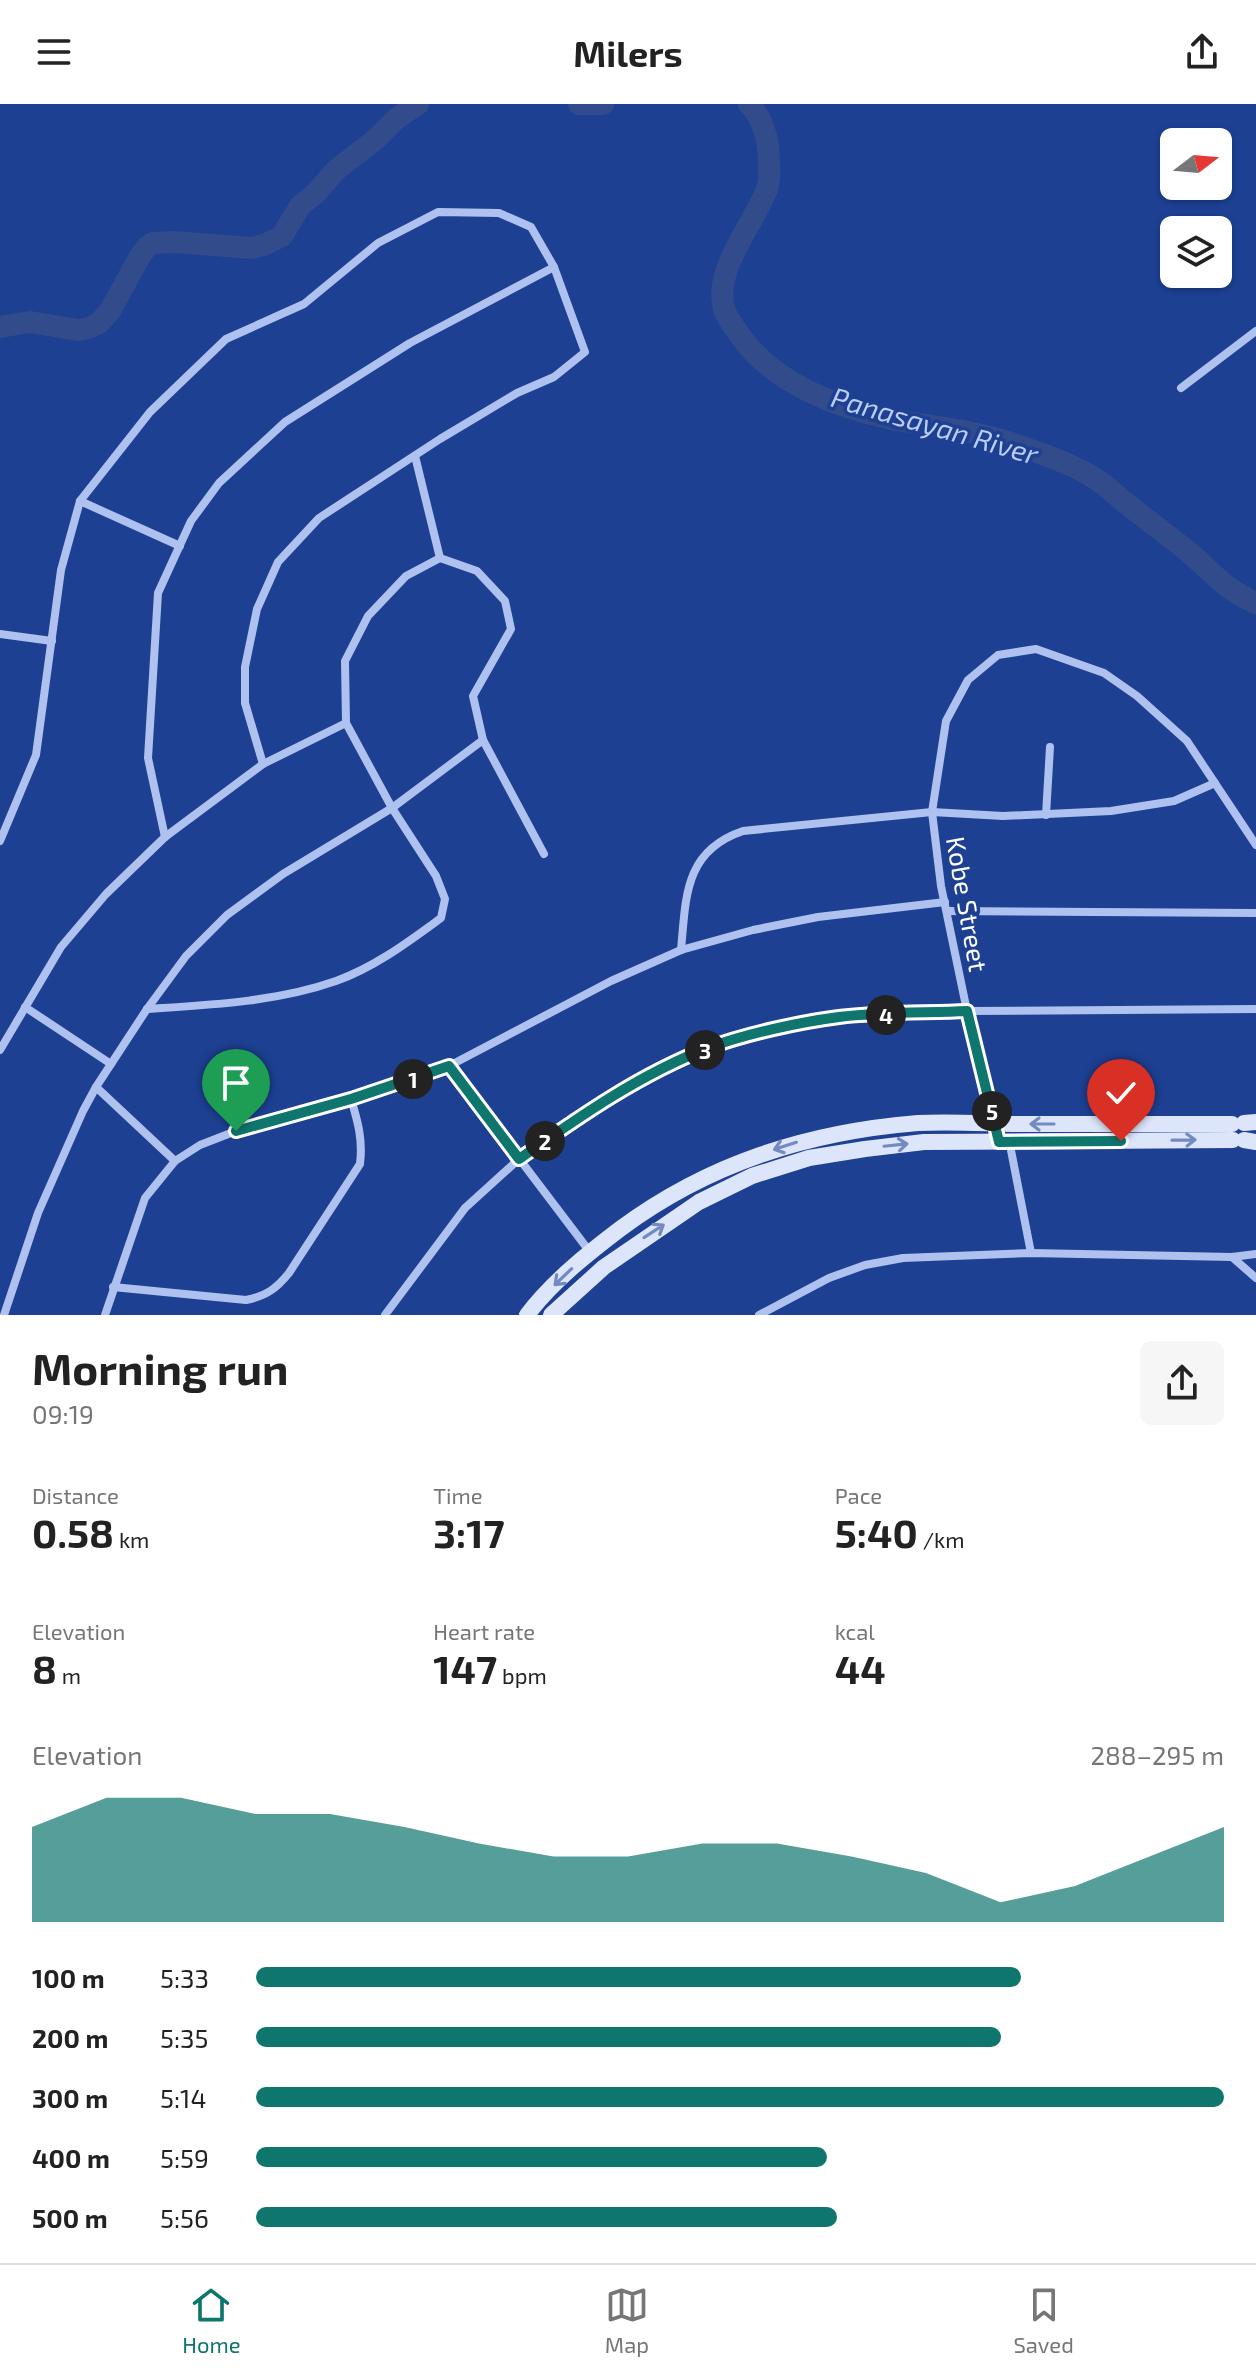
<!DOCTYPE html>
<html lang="en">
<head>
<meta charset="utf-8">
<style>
  :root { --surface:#fff; --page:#f6f6f6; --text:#222; --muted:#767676; --line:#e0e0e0; --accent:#0f766e }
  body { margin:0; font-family:"Exo 2",sans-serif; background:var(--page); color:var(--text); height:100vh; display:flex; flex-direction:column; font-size:30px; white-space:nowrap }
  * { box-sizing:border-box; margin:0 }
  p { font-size:26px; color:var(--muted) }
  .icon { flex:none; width:44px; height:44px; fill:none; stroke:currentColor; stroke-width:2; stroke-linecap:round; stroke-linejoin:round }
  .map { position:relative; height:1211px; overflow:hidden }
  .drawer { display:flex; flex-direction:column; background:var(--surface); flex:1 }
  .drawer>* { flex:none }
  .needle { width:52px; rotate:74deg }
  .buttons { position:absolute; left:1160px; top:24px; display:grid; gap:16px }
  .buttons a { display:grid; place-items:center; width:72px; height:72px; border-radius:12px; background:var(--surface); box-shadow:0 2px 6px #0004; font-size:40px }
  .pin { position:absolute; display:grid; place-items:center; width:68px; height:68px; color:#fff; margin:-82px -34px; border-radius:50% 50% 50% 0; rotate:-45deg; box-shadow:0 0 8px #0007 }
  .pin .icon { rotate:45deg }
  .km { position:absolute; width:40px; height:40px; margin:-20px; border-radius:50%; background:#222; color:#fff; font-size:22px; line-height:40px; text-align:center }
  .round { display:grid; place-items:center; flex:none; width:84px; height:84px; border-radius:12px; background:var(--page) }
  .overview { display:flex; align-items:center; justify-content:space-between; height:136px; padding:0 32px }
  h1 { font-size:44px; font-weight:700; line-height:60px }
  .figures { display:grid; grid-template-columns:repeat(3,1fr); gap:12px; height:136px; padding:8px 32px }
  .figures div { display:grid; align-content:center }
  .figures b { font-size:40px; font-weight:700 }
  .figures small { font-size:22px; font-weight:400 }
  .figures p { font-size:22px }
  .chart { height:224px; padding:16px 32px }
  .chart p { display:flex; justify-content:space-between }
  .chart svg { width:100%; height:144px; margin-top:8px; fill:var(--accent); opacity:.7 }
  ul { padding:0 32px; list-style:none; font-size:26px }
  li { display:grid; grid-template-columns:128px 96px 1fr; align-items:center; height:60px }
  li i { height:20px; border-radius:10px; background:var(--accent) }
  header { display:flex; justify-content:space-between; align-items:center; height:104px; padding:0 32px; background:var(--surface); font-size:36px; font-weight:700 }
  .menu { display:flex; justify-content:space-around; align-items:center; height:112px; border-top:2px solid var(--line); background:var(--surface); font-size:22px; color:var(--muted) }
  .menu a { display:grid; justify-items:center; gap:4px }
  .menu .on { color:var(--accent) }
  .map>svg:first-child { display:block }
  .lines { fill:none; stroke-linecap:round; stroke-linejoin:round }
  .river { stroke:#324b8a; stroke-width:22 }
  .street { stroke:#afc2ef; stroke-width:8 }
  .secondary { stroke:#dce5fa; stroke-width:16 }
  .oneway { stroke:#738ac1 }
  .route-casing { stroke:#fff; stroke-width:16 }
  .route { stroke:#0f766e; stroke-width:10 }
  .labels { text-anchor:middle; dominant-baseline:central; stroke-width:7; stroke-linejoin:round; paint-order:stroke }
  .street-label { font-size:26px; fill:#fff; stroke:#1d4093 }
  .water-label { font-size:28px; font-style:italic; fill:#bbcdf5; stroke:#1d4093 }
</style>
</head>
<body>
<header><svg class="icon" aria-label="menu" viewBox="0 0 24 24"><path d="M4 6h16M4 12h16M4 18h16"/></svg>Milers<svg class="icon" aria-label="share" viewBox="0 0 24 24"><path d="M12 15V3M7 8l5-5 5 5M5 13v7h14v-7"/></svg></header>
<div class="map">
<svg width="1256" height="1211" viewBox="0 0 1256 1211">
  <rect width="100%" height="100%" fill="#1d4093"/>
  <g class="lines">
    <g class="river">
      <polyline points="579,0 603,0"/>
      <path d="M749,0C760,11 766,28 768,43C769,56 771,73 767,85C753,122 711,168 725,208C729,217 736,225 741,233C775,280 838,304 892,315C932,323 972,326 1011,339C1041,350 1072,359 1099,377C1109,384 1118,393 1127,400C1146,415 1166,430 1185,445C1211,466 1223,485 1256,499"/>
      <polyline points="0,223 30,218 78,226 89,224 99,219 110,207 140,152 147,143 153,139 174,138 252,144 266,140 282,132 300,102 316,89 336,66 375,36 397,14 418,0"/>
    </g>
    <g class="street">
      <polyline points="1181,284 1256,227"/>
      <polyline points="415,352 440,454"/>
      <polyline points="80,397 180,442"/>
      <polyline points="440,454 477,467 505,497 511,525 473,592 483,636 544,750"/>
      <polyline points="0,530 52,537"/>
      <polyline points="1046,711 1050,643"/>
      <polyline points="165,733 148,654 158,489 191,417 219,379 285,318 410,239 554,163"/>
      <polyline points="0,737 36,651 61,466 80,397 150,308 226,235 304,200 378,139 438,108 499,109 531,123 554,163 585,248 554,273 517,289 440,335 319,414 278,458 257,505 245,563 245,599 263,660"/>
      <polyline points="947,807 1256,809"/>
      <path d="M681,846C686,793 684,747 743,727L932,708L1003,712L1111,707L1174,697L1215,679"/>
      <polyline points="25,903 111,960"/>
      <path d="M147,905C210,901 276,898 336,877C375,863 408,838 441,814L445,795L436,772L392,704L346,619L345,557L368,512L406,472L440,454"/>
      <polyline points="0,946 61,843 106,790 165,733 263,660 346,619"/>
      <polyline points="449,962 590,1148"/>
      <polyline points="96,983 175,1057"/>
      <polyline points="1009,1036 1031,1149"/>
      <polyline points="999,1038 967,907 941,782 932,708 946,617 968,576 998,551 1036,545 1104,569 1137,592 1187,637 1256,741"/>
      <polyline points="1232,1153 1256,1174"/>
      <path d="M113,1183L246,1196C266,1192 276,1185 289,1169L360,1060C363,1036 358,1018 351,995"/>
      <polyline points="4,1211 38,1109 83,1007 96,983 147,905 186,852 227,811 283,770 392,704 483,636"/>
      <polyline points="105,1211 145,1094 175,1057 200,1041 236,1027 351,995 449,962 611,877 681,846 753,826 818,813 945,798"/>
      <polyline points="385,1211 465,1104 519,1055 597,1001 679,957 710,944 753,931 839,913 967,907 1256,905"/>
      <polyline points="759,1211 829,1174 865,1161 903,1154 1031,1149 1232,1153 1256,1150"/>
    </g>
    <g class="secondary">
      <polyline points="1244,1019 1256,1018"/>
      <polyline points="1244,1036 1256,1038"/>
      <path d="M527,1211C552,1178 587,1150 620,1125C709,1059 808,1028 918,1019C954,1017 991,1020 1027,1020C1095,1020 1164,1020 1232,1020"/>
      <polyline points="551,1211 604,1163 699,1098 752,1072 809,1054 865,1045 924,1038 1233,1036"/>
    </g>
  </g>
  <defs><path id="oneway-shaft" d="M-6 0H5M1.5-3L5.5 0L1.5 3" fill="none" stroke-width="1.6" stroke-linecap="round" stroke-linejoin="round" transform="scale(2)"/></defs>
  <g class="oneway">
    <use href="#oneway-shaft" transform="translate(1042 1020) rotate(180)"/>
    <use href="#oneway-shaft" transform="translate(1184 1036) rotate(-1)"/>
    <use href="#oneway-shaft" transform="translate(896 1041) rotate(-6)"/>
    <use href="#oneway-shaft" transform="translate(785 1042) rotate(162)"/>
    <use href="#oneway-shaft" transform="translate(654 1127) rotate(-33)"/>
    <use href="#oneway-shaft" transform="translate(563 1173) rotate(136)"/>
  </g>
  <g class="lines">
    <g class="route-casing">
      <path id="route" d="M236,1027L351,995L449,962L519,1055C579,1013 640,970 708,944C745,930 800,918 839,913C881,908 925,909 967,907L999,1038L1121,1037"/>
    </g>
    <use href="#route" class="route"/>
  </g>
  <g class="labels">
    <g class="street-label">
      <text transform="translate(968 800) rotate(80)">Kobe Street</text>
    </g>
    <g class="water-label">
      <text transform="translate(935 321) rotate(16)">Panasayan River</text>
    </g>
  </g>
</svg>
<div class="buttons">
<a><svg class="needle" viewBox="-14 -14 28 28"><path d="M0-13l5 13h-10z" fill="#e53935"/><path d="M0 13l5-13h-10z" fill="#767676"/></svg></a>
<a><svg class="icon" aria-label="layers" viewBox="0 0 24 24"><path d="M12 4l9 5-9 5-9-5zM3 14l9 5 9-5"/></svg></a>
</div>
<div class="pin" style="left:236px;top:1027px;background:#1e9e55"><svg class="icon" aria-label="arrive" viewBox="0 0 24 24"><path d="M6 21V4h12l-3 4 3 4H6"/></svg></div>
<div class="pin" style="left:1121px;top:1037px;background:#d93025"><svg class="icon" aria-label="check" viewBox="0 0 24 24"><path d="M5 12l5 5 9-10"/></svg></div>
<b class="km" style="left:413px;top:975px">1</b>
<b class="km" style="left:545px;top:1037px">2</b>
<b class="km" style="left:705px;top:946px">3</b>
<b class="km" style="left:886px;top:911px">4</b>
<b class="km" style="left:992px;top:1007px">5</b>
</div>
<section class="drawer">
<div class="overview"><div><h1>Morning run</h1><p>09:19</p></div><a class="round"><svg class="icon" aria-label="share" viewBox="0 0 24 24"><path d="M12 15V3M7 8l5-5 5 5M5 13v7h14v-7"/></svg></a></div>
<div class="figures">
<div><p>Distance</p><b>0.58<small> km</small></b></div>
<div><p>Time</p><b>3:17</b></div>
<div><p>Pace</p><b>5:40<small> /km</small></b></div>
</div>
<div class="figures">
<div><p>Elevation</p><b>8<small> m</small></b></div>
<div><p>Heart rate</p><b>147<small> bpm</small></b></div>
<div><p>kcal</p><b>44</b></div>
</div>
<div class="chart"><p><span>Elevation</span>288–295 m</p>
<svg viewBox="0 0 160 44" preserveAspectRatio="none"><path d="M0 44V15L10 6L20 6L30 11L40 11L50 15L60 20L70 24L80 24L90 20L100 20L110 24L120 29L130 38L140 33L150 24L160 15V44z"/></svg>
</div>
<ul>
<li><b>100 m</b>5:33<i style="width:79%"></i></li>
<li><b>200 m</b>5:35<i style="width:77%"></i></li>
<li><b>300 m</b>5:14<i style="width:100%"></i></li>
<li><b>400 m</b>5:59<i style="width:59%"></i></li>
<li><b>500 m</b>5:56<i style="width:60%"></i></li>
</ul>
</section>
<nav class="menu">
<a class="on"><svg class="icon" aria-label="home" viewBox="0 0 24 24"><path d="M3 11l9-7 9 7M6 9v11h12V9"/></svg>Home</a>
<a><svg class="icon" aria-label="map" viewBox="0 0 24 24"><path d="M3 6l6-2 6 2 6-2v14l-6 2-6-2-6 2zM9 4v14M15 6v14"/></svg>Map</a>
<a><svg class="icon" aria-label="saved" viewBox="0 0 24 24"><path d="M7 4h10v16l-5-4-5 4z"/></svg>Saved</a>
</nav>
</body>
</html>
